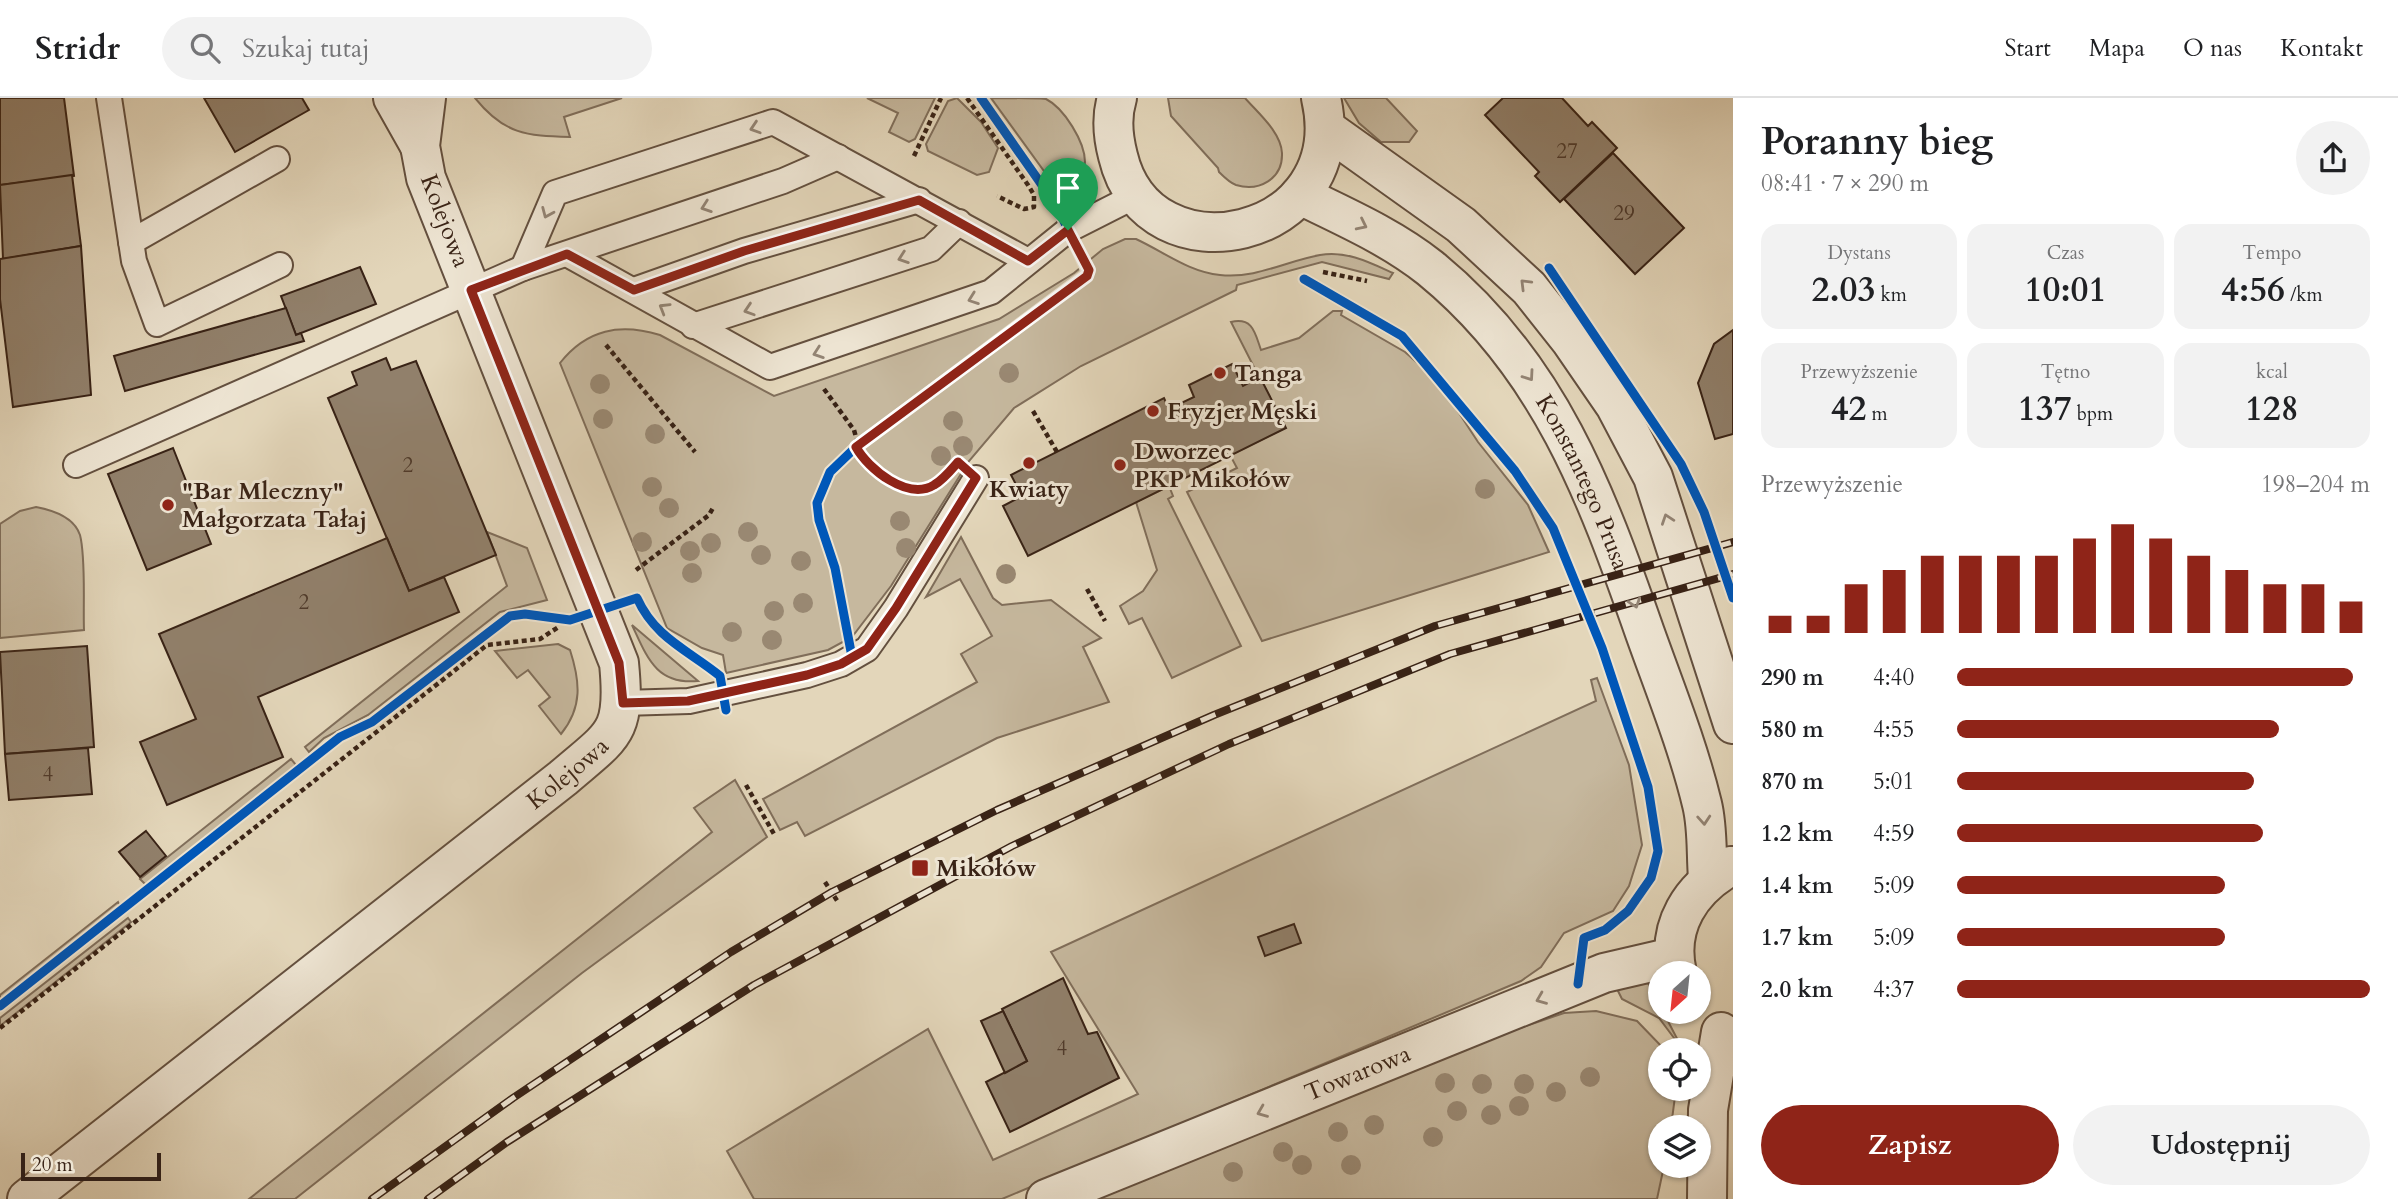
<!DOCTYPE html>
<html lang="pl">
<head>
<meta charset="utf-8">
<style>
  :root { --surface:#fff; --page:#f2f2f2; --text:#202124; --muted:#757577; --line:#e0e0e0; --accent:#8f2418 }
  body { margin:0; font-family:Cardo,serif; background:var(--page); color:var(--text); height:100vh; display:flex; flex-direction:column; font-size:26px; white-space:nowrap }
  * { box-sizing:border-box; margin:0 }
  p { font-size:23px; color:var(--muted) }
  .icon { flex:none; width:38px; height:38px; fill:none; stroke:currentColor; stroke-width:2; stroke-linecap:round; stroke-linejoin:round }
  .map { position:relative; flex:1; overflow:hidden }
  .panel { display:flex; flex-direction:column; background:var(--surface); width:665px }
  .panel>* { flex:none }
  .needle { width:46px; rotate:207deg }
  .buttons { position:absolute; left:1648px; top:863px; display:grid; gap:14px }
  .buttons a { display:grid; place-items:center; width:63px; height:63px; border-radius:50%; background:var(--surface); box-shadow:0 2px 5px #0004; font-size:35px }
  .scale { position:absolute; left:21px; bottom:18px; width:140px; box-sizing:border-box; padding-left:7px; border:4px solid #392316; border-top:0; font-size:19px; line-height:24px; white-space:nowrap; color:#392316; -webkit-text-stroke:5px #ede4d2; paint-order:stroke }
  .pin { position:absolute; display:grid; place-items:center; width:60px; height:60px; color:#fff; margin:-72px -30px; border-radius:50% 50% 50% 0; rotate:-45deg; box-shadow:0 0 7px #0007 }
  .pin .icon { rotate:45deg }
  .round { display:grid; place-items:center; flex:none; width:74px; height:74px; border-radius:37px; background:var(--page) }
  .head { display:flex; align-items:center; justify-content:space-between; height:119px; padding:0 28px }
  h1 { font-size:38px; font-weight:600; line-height:52px }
  .metrics { display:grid; grid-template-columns:repeat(3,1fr); gap:10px; height:119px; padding:7px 28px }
  .metrics div { display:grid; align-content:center; border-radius:18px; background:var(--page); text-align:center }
  .metrics b { font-size:35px; font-weight:600 }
  .metrics small { font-size:19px; font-weight:400 }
  .metrics p { font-size:19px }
  .chart { height:196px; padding:14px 28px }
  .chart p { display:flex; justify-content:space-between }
  .chart svg { width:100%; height:126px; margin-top:7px; stroke:var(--accent); stroke-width:6 }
  .action { display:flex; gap:14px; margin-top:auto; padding:14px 28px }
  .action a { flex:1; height:80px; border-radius:42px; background:var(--accent); color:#fff; font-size:28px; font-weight:600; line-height:80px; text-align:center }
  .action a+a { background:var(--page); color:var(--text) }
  ul { padding:0 28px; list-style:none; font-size:23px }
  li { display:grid; grid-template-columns:112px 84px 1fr; align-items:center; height:52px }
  li i { height:18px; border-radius:9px; background:var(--accent) }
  header { display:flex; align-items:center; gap:42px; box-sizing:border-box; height:98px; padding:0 35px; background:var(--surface); border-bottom:2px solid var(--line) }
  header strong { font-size:33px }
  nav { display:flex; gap:38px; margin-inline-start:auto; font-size:24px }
  .search { width:490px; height:63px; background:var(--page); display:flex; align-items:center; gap:18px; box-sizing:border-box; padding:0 24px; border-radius:38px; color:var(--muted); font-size:26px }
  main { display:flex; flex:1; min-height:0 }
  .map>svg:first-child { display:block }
  .green { fill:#c6b89e; stroke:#806e5a; stroke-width:2 }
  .building { fill:#91806b; stroke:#392316; stroke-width:2 }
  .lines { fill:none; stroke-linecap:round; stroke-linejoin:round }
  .service-casing { stroke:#64503f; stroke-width:28 }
  .minor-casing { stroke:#64503f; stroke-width:42 }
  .tertiary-casing { stroke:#64503f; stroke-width:42 }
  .path { stroke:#392316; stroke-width:4.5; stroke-dasharray:5 3.5; stroke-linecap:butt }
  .service { stroke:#ede4d2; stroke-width:24 }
  .minor { stroke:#ede4d2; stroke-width:38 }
  .tertiary { stroke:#ede4d2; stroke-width:38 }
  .rail-casing { stroke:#392316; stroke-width:8 }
  .rail { stroke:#ede4d2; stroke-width:5; stroke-dasharray:16; stroke-linecap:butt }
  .cycleway-casing { stroke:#ede4d2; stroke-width:13 }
  .cycleway { stroke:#0057b8; stroke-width:9 }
  .tree { fill:#998872 }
  .oneway { stroke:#938474 }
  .route-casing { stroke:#fff; stroke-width:14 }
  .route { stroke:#8f2418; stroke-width:9 }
  .poi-dot { fill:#8f2418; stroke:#ede4d2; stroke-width:2.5 }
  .labels { text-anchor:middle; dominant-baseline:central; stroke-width:6; stroke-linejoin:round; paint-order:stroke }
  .number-label { font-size:21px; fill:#4f3a2b }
  .street-label { font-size:24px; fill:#392316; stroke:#ede4d2 }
  .poi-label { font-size:24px; font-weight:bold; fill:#392316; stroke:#ede4d2; text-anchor:start }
</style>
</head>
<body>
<header>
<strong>Stridr</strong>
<div class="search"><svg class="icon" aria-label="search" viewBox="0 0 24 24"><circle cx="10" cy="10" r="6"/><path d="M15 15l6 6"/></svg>Szukaj tutaj</div>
<nav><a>Start</a><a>Mapa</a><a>O nas</a><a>Kontakt</a></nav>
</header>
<main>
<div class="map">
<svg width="1733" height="1101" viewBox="0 0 1733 1101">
  <rect width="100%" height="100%" fill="#e3d6ba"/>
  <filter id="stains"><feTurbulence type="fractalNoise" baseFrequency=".00286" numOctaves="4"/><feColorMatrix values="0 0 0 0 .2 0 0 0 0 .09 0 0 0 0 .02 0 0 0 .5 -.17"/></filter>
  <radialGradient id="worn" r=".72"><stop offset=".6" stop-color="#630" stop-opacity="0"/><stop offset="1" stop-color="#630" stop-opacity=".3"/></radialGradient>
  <g class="green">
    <path d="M475,0H622L564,19L570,39C526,38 504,36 475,0Z"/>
    <polygon points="867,0 935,0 915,41 909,44 889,34 898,15"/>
    <polygon points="957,0 981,24 998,50 989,74 977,77 928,53 926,46 948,3"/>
    <path d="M991,0C1006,0 1033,0 1046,1C1064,10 1085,44 1085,64C1084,79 1076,93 1065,102Z"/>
    <path d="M1168,0H1245C1258,15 1281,34 1282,55C1283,81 1259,94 1236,87C1230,85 1224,79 1219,74L1218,70L1171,18Z"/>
    <polygon points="1344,0 1386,0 1417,33 1409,44 1381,44 1359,25"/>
    <path d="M1125,141H1136C1164,154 1189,174 1220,177C1256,181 1286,163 1320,157C1346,152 1371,165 1393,175L1389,181L1322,164L1237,187L1236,192L1081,268L1014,310L969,363L891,488L852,539L828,552L726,575L723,557L702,550L667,530L560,265C587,231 620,225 660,237L774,298L999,221L1074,175L1103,151Z"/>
    <path d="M1333,213H1342L1341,217L1405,254L1438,283L1478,344L1528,407L1549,454L1262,543L1187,394L1237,370L1230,357L1285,330L1231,224C1253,219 1255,235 1261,252L1299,240Z"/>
    <polygon points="1169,388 1173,398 1168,401 1241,548 1172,580 1142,520 1129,526 1120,508 1143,493 1157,472 1136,404"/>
    <path d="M36,409C52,412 74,419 80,437C86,460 83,507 84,532L0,540V426L20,413Z"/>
    <polygon points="487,434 527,450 547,502 500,514 368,617 324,640 309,654 305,649 507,488"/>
    <polygon points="961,439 993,500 1002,507 1051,502 1101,540 1083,549 1109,604 997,640 805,738 797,724 780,732 763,701 977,584 961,556 992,538 960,481 926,499"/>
    <path d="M632,527L698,583C656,587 647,559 632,527Z"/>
    <path d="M558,546L570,552C580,583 583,609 561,636L539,608L550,599L528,572L517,580L495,553Z"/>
    <polygon points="1597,580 1629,667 1642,747 1629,788 1613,813 1564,835 1541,869 1521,883 1002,1101 754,1101 727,1053 928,931 993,1062 1138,996 1051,854 1596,603 1591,582"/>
    <polygon points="291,661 296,667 147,788 140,781"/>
    <polygon points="735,682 767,739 582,875 295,1101 249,1101 712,734 694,710"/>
    <polygon points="118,804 120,809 0,903 0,897"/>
    <polygon points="128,820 131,824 0,928 0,920"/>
    <polygon points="1647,883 1683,952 1659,920 1622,901 1615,887"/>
    <polygon points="1596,913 1637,923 1665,952 1661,952 1661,990 1676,991 1671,1029 1661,1029 1661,1068 1664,1068 1657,1101 1079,1101 1420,964 1564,915"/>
  </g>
  <g class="building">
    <polygon points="0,0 64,0 74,78 0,87"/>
    <polygon points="204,0 302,0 309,12 235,54"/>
    <polygon points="1503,0 1562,0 1588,28 1592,24 1617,50 1560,104 1535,78 1539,74 1485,17"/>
    <polygon points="1613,55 1684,130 1635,176 1564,101"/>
    <polygon points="72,77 81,148 3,161 0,87"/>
    <polygon points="81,148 91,297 13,309 0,201 0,161"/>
    <polygon points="360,169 376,206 296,237 281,198"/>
    <polygon points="286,210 296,237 301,235 304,243 125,293 114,258"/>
    <polygon points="1733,232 1733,336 1715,341 1698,285 1714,246"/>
    <polygon points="386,260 391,272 416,263 496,457 409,493 328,300 357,287 352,274"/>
    <polygon points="1232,266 1243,288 1260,279 1286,330 1028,458 1003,408 1022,398 1011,377 1164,300 1169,311 1194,299 1189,287"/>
    <polygon points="173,350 211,446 147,472 108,376"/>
    <polygon points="387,440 409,493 444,479 459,514 258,599 283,659 167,707 140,644 196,621 159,536"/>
    <polygon points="87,548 94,649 5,656 0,554"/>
    <polygon points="88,650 92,696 9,702 5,656"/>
    <polygon points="146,733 166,758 140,779 119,754"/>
    <polygon points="1294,826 1301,845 1265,858 1258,839"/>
    <polygon points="1063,880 1088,936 1097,934 1119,980 1010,1034 986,984 1027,963 1002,911"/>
    <polygon points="1003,913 1027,963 1005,975 981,923"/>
  </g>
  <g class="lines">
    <g class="service-casing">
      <g id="service">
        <polyline points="109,0 134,163 157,226 280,167"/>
        <polyline points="131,144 277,61"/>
        <polyline points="567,156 770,269 991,194 1068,132 1137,97"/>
        <polyline points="523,170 555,95 773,24 1028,163"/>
        <polyline points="634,192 744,153 919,102"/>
        <polyline points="693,228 931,151 959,124"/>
        <polyline points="76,367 523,170 783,83 838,59"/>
        <polyline points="623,605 689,603 807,577 841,566 867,551 896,510 976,380"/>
      </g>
    </g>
    <g class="minor-casing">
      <g id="minor">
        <polyline points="393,0 420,48"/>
        <path id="s1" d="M27,1101L563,680C614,636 626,636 619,565L426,80L420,48L426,0"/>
        <path id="s2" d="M1046,1101L1604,875L1673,859"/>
      </g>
    </g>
    <g class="tertiary-casing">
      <g id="tertiary">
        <path d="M1117,0C1111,19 1113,39 1118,58C1148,186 1354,143 1321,0"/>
        <polyline points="1325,30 1461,127 1529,190 1571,243 1615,307 1653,379 1733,626"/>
        <path id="s3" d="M1300,97C1345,119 1391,139 1430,170C1549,267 1596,395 1645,535C1665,591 1688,648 1702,706C1708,730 1706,756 1708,780"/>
        <path d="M1677,875C1666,828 1691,790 1731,768"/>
        <polyline points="1707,1101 1708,1012 1721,934"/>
      </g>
    </g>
    <g class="path">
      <polyline points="967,0 1028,87 1034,97 1034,109 1024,111 997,98"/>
      <polyline points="914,58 941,0"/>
      <polyline points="1323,174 1367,183"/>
      <polyline points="606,247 695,354"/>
      <polyline points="824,291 854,332 861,357 891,383 911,391 925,391"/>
      <polyline points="1033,313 1057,354"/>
      <polyline points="636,472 709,417 714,408"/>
      <polyline points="1087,491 1105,523"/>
      <polyline points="746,687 774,736"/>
      <polyline points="825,784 838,804"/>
      <polyline points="0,930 487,547 540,541 560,528"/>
    </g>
    <use href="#service" class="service"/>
    <use href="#minor" class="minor"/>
    <use href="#tertiary" class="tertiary"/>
    <g class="rail-casing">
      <g id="rail">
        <polyline points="372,1101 513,1000 731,854 832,794 997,712 1214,617 1435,528 1733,444"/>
        <polyline points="428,1101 507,1044 754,887 1012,748 1229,646 1450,556 1733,476"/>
      </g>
    </g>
    <use href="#rail" class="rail"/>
    <g class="cycleway-casing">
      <g id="cycleway">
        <polyline points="1549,170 1681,366 1704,414 1733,500"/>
        <polyline points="1304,181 1402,238 1515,373 1553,430 1602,550 1648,689 1658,753 1651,780 1628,813 1605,832 1584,840 1578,886"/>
        <polyline points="852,559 835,470 819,422 817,405 830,374 856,349 1088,175 1058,110 981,0"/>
        <polyline points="723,595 807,577 841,566 867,551 896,510 976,380"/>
        <path d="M0,908L340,639L372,624L510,518L525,516L570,522L637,500C655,540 688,552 720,578L726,612"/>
      </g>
    </g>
    <use href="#cycleway" class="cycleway"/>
  </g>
  <g class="tree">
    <circle cx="1009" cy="275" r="10"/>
    <circle cx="600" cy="286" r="10"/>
    <circle cx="603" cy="321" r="10"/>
    <circle cx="953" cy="323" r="10"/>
    <circle cx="655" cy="336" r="10"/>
    <circle cx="963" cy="348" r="10"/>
    <circle cx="941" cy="358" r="10"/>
    <circle cx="652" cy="389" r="10"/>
    <circle cx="1485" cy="391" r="10"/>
    <circle cx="669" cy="410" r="10"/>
    <circle cx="900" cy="423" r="10"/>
    <circle cx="748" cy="434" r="10"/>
    <circle cx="642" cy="444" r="10"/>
    <circle cx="711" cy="445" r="10"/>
    <circle cx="906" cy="450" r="10"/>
    <circle cx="690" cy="453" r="10"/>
    <circle cx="761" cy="457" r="10"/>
    <circle cx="801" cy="463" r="10"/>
    <circle cx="692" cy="475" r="10"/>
    <circle cx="1006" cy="476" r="10"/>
    <circle cx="803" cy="505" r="10"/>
    <circle cx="774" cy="513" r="10"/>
    <circle cx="732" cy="534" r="10"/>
    <circle cx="772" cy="542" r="10"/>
    <circle cx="1590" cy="979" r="10"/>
    <circle cx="1445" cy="985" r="10"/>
    <circle cx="1482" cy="986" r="10"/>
    <circle cx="1524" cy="986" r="10"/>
    <circle cx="1556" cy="994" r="10"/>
    <circle cx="1519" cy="1008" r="10"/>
    <circle cx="1457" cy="1013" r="10"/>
    <circle cx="1491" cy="1017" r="10"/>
    <circle cx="1374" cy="1027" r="10"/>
    <circle cx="1338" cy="1034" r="10"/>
    <circle cx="1433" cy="1039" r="10"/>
    <circle cx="1283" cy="1054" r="10"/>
    <circle cx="1302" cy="1067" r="10"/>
    <circle cx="1351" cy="1067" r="10"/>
    <circle cx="1233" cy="1074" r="10"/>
  </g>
  <defs><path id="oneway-chevron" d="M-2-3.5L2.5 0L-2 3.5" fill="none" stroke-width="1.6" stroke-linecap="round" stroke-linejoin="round" transform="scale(1.75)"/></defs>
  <g class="oneway">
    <use href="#oneway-chevron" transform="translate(755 30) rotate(162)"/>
    <use href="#oneway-chevron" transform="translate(706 109) rotate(161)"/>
    <use href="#oneway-chevron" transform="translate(547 115) rotate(113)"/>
    <use href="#oneway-chevron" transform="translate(1362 127) rotate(26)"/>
    <use href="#oneway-chevron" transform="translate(903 160) rotate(161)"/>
    <use href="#oneway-chevron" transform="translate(1525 186) rotate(-135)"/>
    <use href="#oneway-chevron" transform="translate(973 201) rotate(160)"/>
    <use href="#oneway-chevron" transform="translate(664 210) rotate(-149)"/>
    <use href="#oneway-chevron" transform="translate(749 212) rotate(162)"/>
    <use href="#oneway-chevron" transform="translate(818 255) rotate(161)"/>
    <use href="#oneway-chevron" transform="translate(1529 278) rotate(55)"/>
    <use href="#oneway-chevron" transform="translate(1667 421) rotate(-109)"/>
    <use href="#oneway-chevron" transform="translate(1635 505) rotate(71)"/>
    <use href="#oneway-chevron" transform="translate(1704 722) rotate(86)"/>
    <use href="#oneway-chevron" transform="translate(1541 901) rotate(158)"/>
    <use href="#oneway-chevron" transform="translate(1262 1014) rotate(158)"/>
  </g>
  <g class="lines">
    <g class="route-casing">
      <path id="route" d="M919,102L1028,163L1068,132L1089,172L1087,178L856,349C868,371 908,403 934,387C943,382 951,372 958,364L976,380L896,510L867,551L841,566L807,577L688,603L623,605L619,565L471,192L567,156L634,192L744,153Z"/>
    </g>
    <use href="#route" class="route"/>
  </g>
  <g class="poi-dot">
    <circle cx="1220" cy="275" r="7"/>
    <circle cx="1153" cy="313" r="7"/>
    <circle cx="1029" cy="365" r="7"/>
    <circle cx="1120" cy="367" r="7"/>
    <circle cx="168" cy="407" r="7"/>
    <rect x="911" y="761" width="18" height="18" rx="3.5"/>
  </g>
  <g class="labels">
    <g class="number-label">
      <text x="1567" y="53">27</text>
      <text x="1624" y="115">29</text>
      <text x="408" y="367">2</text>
      <text x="304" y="504">2</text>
      <text x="48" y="676">4</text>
      <text x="1062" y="950">4</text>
    </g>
    <g class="street-label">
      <text transform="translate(445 123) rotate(69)">Kolejowa</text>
      <text stroke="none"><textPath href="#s3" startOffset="416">Konstantego Prusa</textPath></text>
      <text stroke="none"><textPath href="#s1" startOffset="688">Kolejowa</textPath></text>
      <text stroke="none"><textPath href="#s2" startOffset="336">Towarowa</textPath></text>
    </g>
    <g class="poi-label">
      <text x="1234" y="275">Tanga</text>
      <text x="1167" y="313">Fryzjer Męski</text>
      <text x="1134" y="353">Dworzec<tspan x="1134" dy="28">PKP Mikołów</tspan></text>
      <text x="1029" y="391" text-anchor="middle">Kwiaty</text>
      <text x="182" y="393">"Bar Mleczny"<tspan x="182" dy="28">Małgorzata Tałaj</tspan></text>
      <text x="936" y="770">Mikołów</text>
    </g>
  </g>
  <rect width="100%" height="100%" filter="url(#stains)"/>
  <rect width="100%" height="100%" fill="url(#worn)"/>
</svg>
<div class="buttons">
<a><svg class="needle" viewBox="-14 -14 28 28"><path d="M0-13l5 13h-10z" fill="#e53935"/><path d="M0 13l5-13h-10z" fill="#757577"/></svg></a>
<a><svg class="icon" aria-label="locate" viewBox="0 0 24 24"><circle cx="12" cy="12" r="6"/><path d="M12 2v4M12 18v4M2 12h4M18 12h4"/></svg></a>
<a><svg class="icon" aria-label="layers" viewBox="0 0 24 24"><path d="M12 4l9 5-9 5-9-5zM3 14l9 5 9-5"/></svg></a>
</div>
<div class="scale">20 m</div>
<div class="pin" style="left:1068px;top:132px;background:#1e9e55"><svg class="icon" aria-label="arrive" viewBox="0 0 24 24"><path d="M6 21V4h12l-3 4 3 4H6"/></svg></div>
</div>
<section class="panel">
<div class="head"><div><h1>Poranny bieg</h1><p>08:41 · 7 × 290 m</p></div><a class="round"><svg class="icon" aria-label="share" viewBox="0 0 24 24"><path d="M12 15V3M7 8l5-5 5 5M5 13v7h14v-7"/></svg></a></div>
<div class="metrics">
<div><p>Dystans</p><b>2.03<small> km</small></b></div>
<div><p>Czas</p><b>10:01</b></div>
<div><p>Tempo</p><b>4:56<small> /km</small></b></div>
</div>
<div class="metrics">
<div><p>Przewyższenie</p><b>42<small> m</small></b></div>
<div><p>Tętno</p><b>137<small> bpm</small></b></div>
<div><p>kcal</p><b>128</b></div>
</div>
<div class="chart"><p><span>Przewyższenie</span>198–204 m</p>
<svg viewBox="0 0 160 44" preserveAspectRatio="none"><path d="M5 44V38M15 44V38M25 44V27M35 44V22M45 44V17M55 44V17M65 44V17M75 44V17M85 44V11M95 44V6M105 44V11M115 44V17M125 44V22M135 44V27M145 44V27M155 44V33"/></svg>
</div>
<ul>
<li><b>290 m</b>4:40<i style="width:96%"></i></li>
<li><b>580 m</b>4:55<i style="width:78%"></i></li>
<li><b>870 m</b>5:01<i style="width:72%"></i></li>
<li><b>1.2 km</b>4:59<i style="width:74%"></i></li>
<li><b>1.4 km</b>5:09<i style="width:65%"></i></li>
<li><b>1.7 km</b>5:09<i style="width:65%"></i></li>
<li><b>2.0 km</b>4:37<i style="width:100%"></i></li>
</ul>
<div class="action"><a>Zapisz</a><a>Udostępnij</a></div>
</section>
</main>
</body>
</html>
